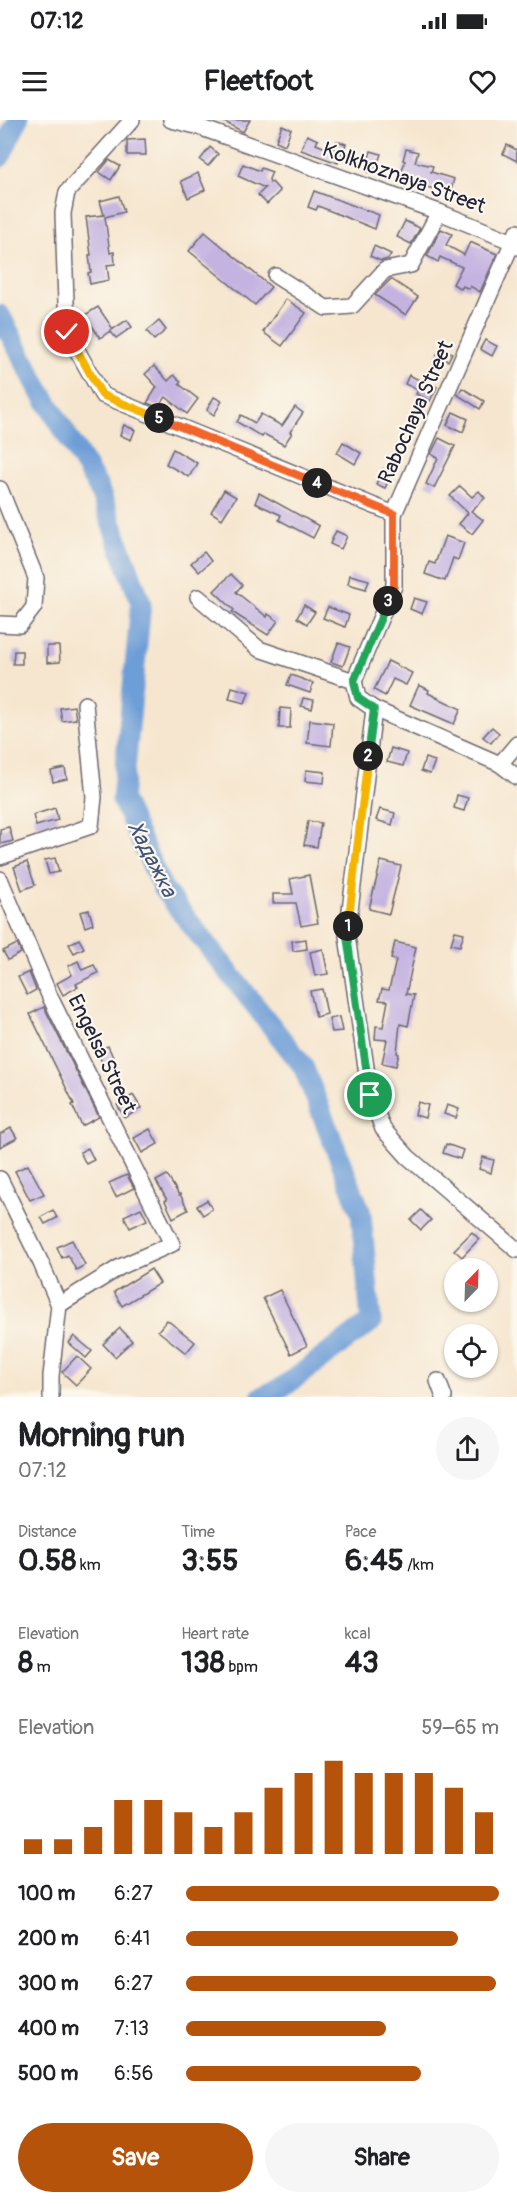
<!DOCTYPE html>
<html lang="en">
<head>
<meta charset="utf-8">
<style>
  :root { --surface:#fff; --page:#f6f6f6; --text:#202124; --muted:#757577; --accent:#b45309 }
  body { margin:0; font-family:Pangolin,sans-serif; background:var(--page); color:var(--text); height:100vh; display:flex; flex-direction:column; font-size:22px; white-space:nowrap }
  * { box-sizing:border-box; margin:0 }
  p { font-size:20px; color:var(--muted) }
  .icon { flex:none; width:33px; height:33px; fill:none; stroke:currentColor; stroke-width:2; stroke-linecap:round; stroke-linejoin:round }
  .map { position:relative; height:1277px; overflow:hidden }
  .details { display:flex; flex-direction:column; background:var(--surface); flex:1 }
  .details>* { flex:none }
  .needle { width:39px; rotate:23deg }
  .controls { position:absolute; left:444px; top:1138px; display:grid; gap:12px }
  .controls a { display:grid; place-items:center; width:54px; height:54px; border-radius:50%; background:var(--surface); box-shadow:0 2px 4px #0004; font-size:30px }
  .pin { position:absolute; display:grid; place-items:center; width:51px; height:51px; color:#fff; margin:-26px; border:3px solid #fff; border-radius:50%; box-shadow:0 2px 6px #0007 }
  .km { position:absolute; width:30px; height:30px; margin:-15px; border-radius:50%; background:#222; color:#fff; font-size:16px; line-height:30px; text-align:center }
  .round { display:grid; place-items:center; flex:none; width:63px; height:63px; border-radius:32px; background:var(--page) }
  .head { display:flex; align-items:center; justify-content:space-between; height:102px; padding:0 18px }
  h1 { font-size:33px; font-weight:800; line-height:45px }
  .metrics { display:grid; grid-template-columns:repeat(3,1fr); gap:9px; height:102px; padding:6px 18px }
  .metrics div { display:grid; align-content:center }
  .metrics b { font-size:30px; font-weight:800 }
  .metrics small { font-size:16px; font-weight:400 }
  .metrics p { font-size:16px }
  .chart { height:168px; padding:12px 18px }
  .chart p { display:flex; justify-content:space-between }
  .chart svg { width:100%; height:108px; margin-top:6px; stroke:var(--accent); stroke-width:6 }
  .action { display:flex; gap:12px; margin-top:auto; padding:12px 18px }
  .action a { flex:1; height:69px; border-radius:36px; background:var(--accent); color:#fff; font-size:24px; font-weight:800; line-height:69px; text-align:center }
  .action a+a { background:var(--page); color:var(--text) }
  ul { padding:0 18px; list-style:none; font-size:20px }
  li { display:grid; grid-template-columns:96px 72px 1fr; align-items:center; height:45px }
  li i { height:15px; border-radius:8px; background:var(--accent) }
  .status { display:flex; justify-content:space-between; align-items:center; height:42px; padding:0 30px; background:var(--surface); direction:ltr }
  .status svg { height:16px; fill:currentColor }
  header { display:flex; justify-content:space-between; align-items:center; height:78px; padding:0 18px; background:var(--surface); font-size:27px; font-weight:800 }
  .map>svg:first-child { display:block }
  .lines { fill:none; stroke-linecap:round; stroke-linejoin:round }
  .river { stroke:#6e9ed7; stroke-width:21 }
  .building { fill:#c4b3e1 }
  .minor-casing { stroke:#6c676f; stroke-width:18 }
  .minor { stroke:#fff; stroke-width:15 }
  .split-1-casing { stroke:#fff; stroke-width:12 }
  .split-2-casing { stroke:#fff; stroke-width:12 }
  .split-3-casing { stroke:#fff; stroke-width:12 }
  .split-4-casing { stroke:#fff; stroke-width:12 }
  .split-5-casing { stroke:#fff; stroke-width:12 }
  .split-6-casing { stroke:#fff; stroke-width:12 }
  .split-1 { stroke:#22a559; stroke-width:8 }
  .split-2 { stroke:#f5b400; stroke-width:8 }
  .split-3 { stroke:#22a559; stroke-width:8 }
  .split-4 { stroke:#f0652b; stroke-width:8 }
  .split-5 { stroke:#f0652b; stroke-width:8 }
  .split-6 { stroke:#f5b400; stroke-width:8 }
  .labels { text-anchor:middle; dominant-baseline:central; stroke-width:4.5; stroke-linejoin:round; paint-order:stroke }
  .street-label { font-size:21px; fill:#22223b; stroke:#fbf7ec }
  .water-label { font-size:22px; font-style:italic; fill:#405479; stroke:#fbf7ec }
</style>
</head>
<body>
<div class="status"><b>07:12</b><svg viewBox="0 0 49 12"><path d="M0 12V9h3v3zM5 12V6h3v6zM10 12V3h3v9zM15 12V0h3v12zM26 1h20v11H26zM47 4h2v5h-2z"/></svg></div>
<header><svg class="icon" aria-label="menu" viewBox="0 0 24 24"><path d="M4 6h16M4 12h16M4 18h16"/></svg>Fleetfoot<svg class="icon" aria-label="heart" viewBox="0 0 24 24"><path d="M12 20l-8-8c-3-5 5-10 8-4 3-6 11-1 8 4z"/></svg></header>
<div class="map">
<svg width="517" height="1277" viewBox="0 0 517 1277">
  <rect width="100%" height="100%" fill="#fbf7ec"/>
  <filter id="ink" filterUnits="userSpaceOnUse"><feTurbulence type="fractalNoise" baseFrequency=".0167" numOctaves="2"/><feDisplacementMap in="SourceGraphic" scale="12" xChannelSelector="R" yChannelSelector="G"/><feConvolveMatrix kernelMatrix="1 2 1 2 8 2 1 2 1" color-interpolation-filters="sRGB"/></filter>
  <filter id="wash" filterUnits="userSpaceOnUse"><feTurbulence type="fractalNoise" baseFrequency=".008" numOctaves="4" result="noise"/><feDisplacementMap in="SourceGraphic" scale="24" xChannelSelector="R" yChannelSelector="G"/><feGaussianBlur stdDeviation="1.35" result="paint"/><feColorMatrix in="noise" values="0 0 0 0 0 0 0 0 0 0 0 0 0 0 0 0 0 1.4 0 .05"/><feComposite in="paint" operator="in"/></filter>
  <g filter="url(#wash)">
    <rect width="100%" height="100%" fill="#f6e6cf"/>
    <g class="lines">
      <g class="river">
        <polyline points="0,37 18,0"/>
        <polyline points="0,195 38,267 98,367 141,483 122,680 163,769 303,946 361,1093 371,1202 283,1267 261,1277"/>
      </g>
    </g>
    <g id="blocks">
      <g class="building">
        <polygon points="221,0 250,0 243,12"/>
        <polygon points="282,5 291,9 285,25 276,21"/>
        <polygon points="307,15 318,20 316,24 333,31 337,21 346,24 338,43 301,30"/>
        <polygon points="145,19 146,35 127,35 127,20"/>
        <polygon points="507,25 517,30 517,41 503,34"/>
        <polygon points="210,27 218,34 208,46 200,40"/>
        <polygon points="406,29 418,32 415,42 433,46 431,52 454,59 450,73 399,60 405,41 403,40"/>
        <polygon points="371,31 381,34 374,54 365,51"/>
        <polygon points="109,40 120,46 111,60 99,52"/>
        <polygon points="243,44 260,51 261,48 272,52 269,59 270,63 272,62 280,71 267,84 258,75 265,68 238,56"/>
        <polygon points="198,53 205,70 188,78 181,61"/>
        <polygon points="314,71 379,95 375,109 318,86 316,90 308,87"/>
        <polygon points="119,76 124,92 105,97 110,133 114,132 115,144 107,145 109,160 90,164 88,153 91,152 89,135 91,135 86,97 104,95 100,81"/>
        <polygon points="405,101 420,108 411,124 397,117"/>
        <polygon points="441,109 452,114 446,125 464,135 470,122 497,134 480,172 470,166 469,169 463,166 461,169 453,164 462,147 440,137 438,142 427,136"/>
        <polygon points="205,112 271,167 255,185 189,131"/>
        <polygon points="374,126 391,134 388,139 381,141 370,136"/>
        <polygon points="391,159 418,177 406,195 375,175"/>
        <polygon points="286,179 306,193 282,226 263,212"/>
        <polygon points="98,187 113,209 100,218 85,195"/>
        <polygon points="127,200 132,207 116,218 110,211"/>
        <polygon points="159,201 166,210 154,220 147,211"/>
        <polygon points="485,220 497,226 492,236 480,229"/>
        <polygon points="441,227 452,233 448,241 437,235"/>
        <polygon points="154,246 168,261 174,255 181,262 179,264 198,279 187,294 166,277 158,287 147,283 157,267 145,254"/>
        <polygon points="409,255 423,262 424,260 437,267 430,281 416,274 418,270 405,264"/>
        <polygon points="462,268 484,281 480,289 458,275"/>
        <polygon points="214,277 222,281 214,295 207,290"/>
        <polygon points="295,287 303,293 290,312 292,313 284,325 264,314 262,317 237,302 241,295 255,303 261,294 282,306"/>
        <polygon points="453,292 468,299 463,312 447,305"/>
        <polygon points="124,305 135,310 131,320 120,315"/>
        <polygon points="439,318 455,326 434,368 426,364 438,338 431,334"/>
        <polygon points="343,322 361,333 355,344 337,333"/>
        <polygon points="173,329 197,343 189,357 166,344"/>
        <polygon points="383,349 392,353 385,368 376,364"/>
        <polygon points="460,366 472,377 479,371 485,378 471,391 483,400 472,414 459,404 468,393 450,376"/>
        <polygon points="224,370 236,377 222,399 211,392"/>
        <polygon points="259,373 319,406 313,418 279,400 281,395 255,383"/>
        <polygon points="336,411 347,416 341,429 330,424"/>
        <polygon points="445,416 464,423 458,440 453,438 445,461 425,454 429,442 435,444"/>
        <polygon points="204,432 211,441 199,452 191,443"/>
        <polygon points="231,454 242,465 236,472 267,497 268,494 278,501 268,515 232,492 234,490 214,471"/>
        <polygon points="350,455 369,460 366,469 348,464"/>
        <polygon points="414,478 427,482 422,494 410,489"/>
        <polygon points="304,485 315,492 307,504 297,498"/>
        <polygon points="328,487 349,495 345,507 323,498"/>
        <polygon points="338,523 350,527 343,546 331,542"/>
        <polygon points="47,526 59,526 60,542 47,543"/>
        <polygon points="14,531 22,531 22,544 13,544"/>
        <polygon points="388,541 412,553 406,565 393,559 385,576 374,570"/>
        <polygon points="291,555 313,563 310,573 287,565"/>
        <polygon points="419,565 429,570 428,573 461,589 454,604 410,585"/>
        <polygon points="232,567 249,572 245,583 229,579"/>
        <polygon points="303,578 314,580 312,589 301,586"/>
        <polygon points="74,586 76,599 62,601 60,588"/>
        <polygon points="280,588 291,589 290,608 279,608"/>
        <polygon points="310,600 333,603 331,626 307,623"/>
        <polygon points="492,607 499,613 491,623 483,617"/>
        <polygon points="391,628 407,633 403,646 387,642"/>
        <polygon points="425,638 435,641 430,654 421,651"/>
        <polygon points="65,648 67,659 53,662 51,651"/>
        <polygon points="306,650 325,652 324,663 305,661"/>
        <polygon points="457,675 468,678 464,691 454,688"/>
        <polygon points="55,688 58,700 36,706 33,695"/>
        <polygon points="380,689 395,693 392,705 376,700"/>
        <polygon points="308,701 321,703 317,727 304,725"/>
        <polygon points="9,707 13,721 0,724 0,709"/>
        <polygon points="55,738 59,752 49,754 45,740"/>
        <polygon points="381,741 401,746 389,794 369,789"/>
        <polygon points="27,742 35,765 22,770 14,747"/>
        <polygon points="309,755 318,803 301,806 296,783 273,783 273,774 293,774 290,759"/>
        <polygon points="89,790 93,804 85,807 80,792"/>
        <polygon points="455,811 464,813 460,826 451,824"/>
        <polygon points="79,819 84,828 74,833 69,824"/>
        <polygon points="306,819 307,829 293,831 292,821"/>
        <polygon points="395,822 416,827 406,874 414,875 408,906 400,904 397,933 399,934 396,946 382,943 387,920 375,919 376,906 383,907 388,881 379,880 382,869 389,870 396,840 391,839"/>
        <polygon points="17,824 21,833 8,840 3,831"/>
        <polygon points="323,829 328,854 315,856 310,832"/>
        <polygon points="78,841 82,850 94,845 98,853 76,864 78,867 63,875 57,863 72,855 68,846"/>
        <polygon points="29,852 36,870 27,875 18,857"/>
        <polygon points="322,869 327,894 316,897 310,871"/>
        <polygon points="44,887 99,997 82,1006 72,985 74,984 30,894"/>
        <polygon points="339,897 342,911 332,912 329,899"/>
        <polygon points="108,926 117,946 106,951 97,931"/>
        <polygon points="133,975 141,988 125,998 117,985"/>
        <polygon points="418,982 428,985 425,998 415,995"/>
        <polygon points="447,985 459,989 456,998 444,994"/>
        <polygon points="11,1008 17,1018 0,1027 0,1014"/>
        <polygon points="150,1009 158,1024 142,1033 134,1018"/>
        <polygon points="446,1024 463,1030 460,1039 443,1033"/>
        <polygon points="88,1028 94,1040 86,1044 80,1032"/>
        <polygon points="483,1037 494,1040 491,1053 479,1049"/>
        <polygon points="28,1045 44,1074 30,1080 15,1051"/>
        <polygon points="127,1055 134,1068 116,1077 109,1063"/>
        <polygon points="167,1055 179,1075 180,1074 188,1090 173,1098 165,1081 167,1080 156,1061"/>
        <polygon points="207,1080 212,1089 203,1095 197,1086"/>
        <polygon points="141,1088 147,1100 130,1108 124,1096"/>
        <polygon points="53,1090 57,1098 45,1104 41,1097"/>
        <polygon points="421,1090 431,1100 421,1110 411,1100"/>
        <polygon points="472,1112 479,1119 462,1137 454,1130"/>
        <polygon points="72,1120 85,1145 76,1150 68,1135 62,1138 57,1127"/>
        <polygon points="151,1149 160,1163 122,1186 114,1172"/>
        <polygon points="280,1170 307,1226 291,1234 263,1178"/>
        <polygon points="167,1200 195,1222 186,1233 158,1211"/>
        <polygon points="120,1208 132,1221 115,1237 103,1224"/>
        <polygon points="74,1216 92,1231 86,1238 69,1223"/>
        <polygon points="77,1236 91,1249 76,1265 62,1252"/>
      </g>
    </g>
  </g>
  <g filter="url(#ink)">
    <use href="#blocks" fill-opacity="0" stroke="#6c676f" stroke-width="1.5"/>
    <g class="lines">
      <g class="minor-casing">
        <g id="minor">
          <polyline points="132,0 67,72 63,93 67,212 102,275 394,394"/>
          <polyline points="171,0 196,6 439,92 513,122 517,127"/>
          <polyline points="276,156 326,188 352,186 385,150 411,145 439,92"/>
          <polyline points="0,369 36,458 34,487 20,505 0,504"/>
          <polyline points="198,477 259,529 354,561 358,578 374,589 500,644 517,657"/>
          <polyline points="354,561 394,466 394,394 517,112"/>
          <polyline points="374,589 347,816 370,975 383,1009 408,1037 517,1130"/>
          <polyline points="500,644 517,624"/>
          <polyline points="0,737 91,706 94,677 85,584"/>
          <polyline points="0,759 50,877 172,1124 120,1147 59,1185"/>
          <polyline points="0,1059 41,1143 59,1185 51,1256 51,1277"/>
          <polyline points="438,1261 444,1277"/>
        </g>
      </g>
      <use href="#minor" class="minor"/>
    </g>
  </g>
  <g class="lines" filter="url(#ink)">
    <g class="split-1-casing">
      <polyline id="split-1" points="348,806 347,816 370,975"/>
    </g>
    <g class="split-2-casing">
      <polyline id="split-2" points="348,806 368,636"/>
    </g>
    <g class="split-3-casing">
      <polyline id="split-3" points="368,636 374,589 358,578 354,561 388,481"/>
    </g>
    <g class="split-4-casing">
      <polyline id="split-4" points="317,363 394,394 394,466 388,481"/>
    </g>
    <g class="split-5-casing">
      <polyline id="split-5" points="159,298 317,363"/>
    </g>
    <g class="split-6-casing">
      <polyline id="split-6" points="67,212 102,275 159,298"/>
    </g>
    <use href="#split-1" class="split-1"/>
    <use href="#split-2" class="split-2"/>
    <use href="#split-3" class="split-3"/>
    <use href="#split-4" class="split-4"/>
    <use href="#split-5" class="split-5"/>
    <use href="#split-6" class="split-6"/>
  </g>
  <g class="labels">
    <g class="street-label">
      <text transform="translate(404 58) rotate(20)">Kolkhoznaya Street</text>
      <text transform="translate(416 292) rotate(-66)">Rabochaya Street</text>
      <text transform="translate(102 934) rotate(64)">Engelsa Street</text>
    </g>
    <g class="water-label">
      <text transform="translate(152 739) rotate(63)">Хадажка</text>
    </g>
  </g>
</svg>
<div class="controls">
<a><svg class="needle" viewBox="-14 -14 28 28"><path d="M0-13l5 13h-10z" fill="#e53935"/><path d="M0 13l5-13h-10z" fill="#757577"/></svg></a>
<a><svg class="icon" aria-label="locate" viewBox="0 0 24 24"><circle cx="12" cy="12" r="6"/><path d="M12 2v4M12 18v4M2 12h4M18 12h4"/></svg></a>
</div>
<div class="pin" style="left:370px;top:975px;background:#1e9e55"><svg class="icon" aria-label="arrive" viewBox="0 0 24 24"><path d="M6 21V4h12l-3 4 3 4H6"/></svg></div>
<div class="pin" style="left:67px;top:212px;background:#d93025"><svg class="icon" aria-label="check" viewBox="0 0 24 24"><path d="M5 12l5 5 9-10"/></svg></div>
<b class="km" style="left:348px;top:806px">1</b>
<b class="km" style="left:368px;top:636px">2</b>
<b class="km" style="left:388px;top:481px">3</b>
<b class="km" style="left:317px;top:363px">4</b>
<b class="km" style="left:159px;top:298px">5</b>
</div>
<section class="details">
<div class="head"><div><h1>Morning run</h1><p>07:12</p></div><a class="round"><svg class="icon" aria-label="share" viewBox="0 0 24 24"><path d="M12 15V3M7 8l5-5 5 5M5 13v7h14v-7"/></svg></a></div>
<div class="metrics">
<div><p>Distance</p><b>0.58<small> km</small></b></div>
<div><p>Time</p><b>3:55</b></div>
<div><p>Pace</p><b>6:45<small> /km</small></b></div>
</div>
<div class="metrics">
<div><p>Elevation</p><b>8<small> m</small></b></div>
<div><p>Heart rate</p><b>138<small> bpm</small></b></div>
<div><p>kcal</p><b>43</b></div>
</div>
<div class="chart"><p><span>Elevation</span>59–65 m</p>
<svg viewBox="0 0 160 44" preserveAspectRatio="none"><path d="M5 44V38M15 44V38M25 44V33M35 44V22M45 44V22M55 44V27M65 44V33M75 44V27M85 44V17M95 44V11M105 44V6M115 44V11M125 44V11M135 44V11M145 44V17M155 44V27"/></svg>
</div>
<ul>
<li><b>100 m</b>6:27<i style="width:100%"></i></li>
<li><b>200 m</b>6:41<i style="width:87%"></i></li>
<li><b>300 m</b>6:27<i style="width:99%"></i></li>
<li><b>400 m</b>7:13<i style="width:64%"></i></li>
<li><b>500 m</b>6:56<i style="width:75%"></i></li>
</ul>
<div class="action"><a>Save</a><a>Share</a></div>
</section>
</body>
</html>
